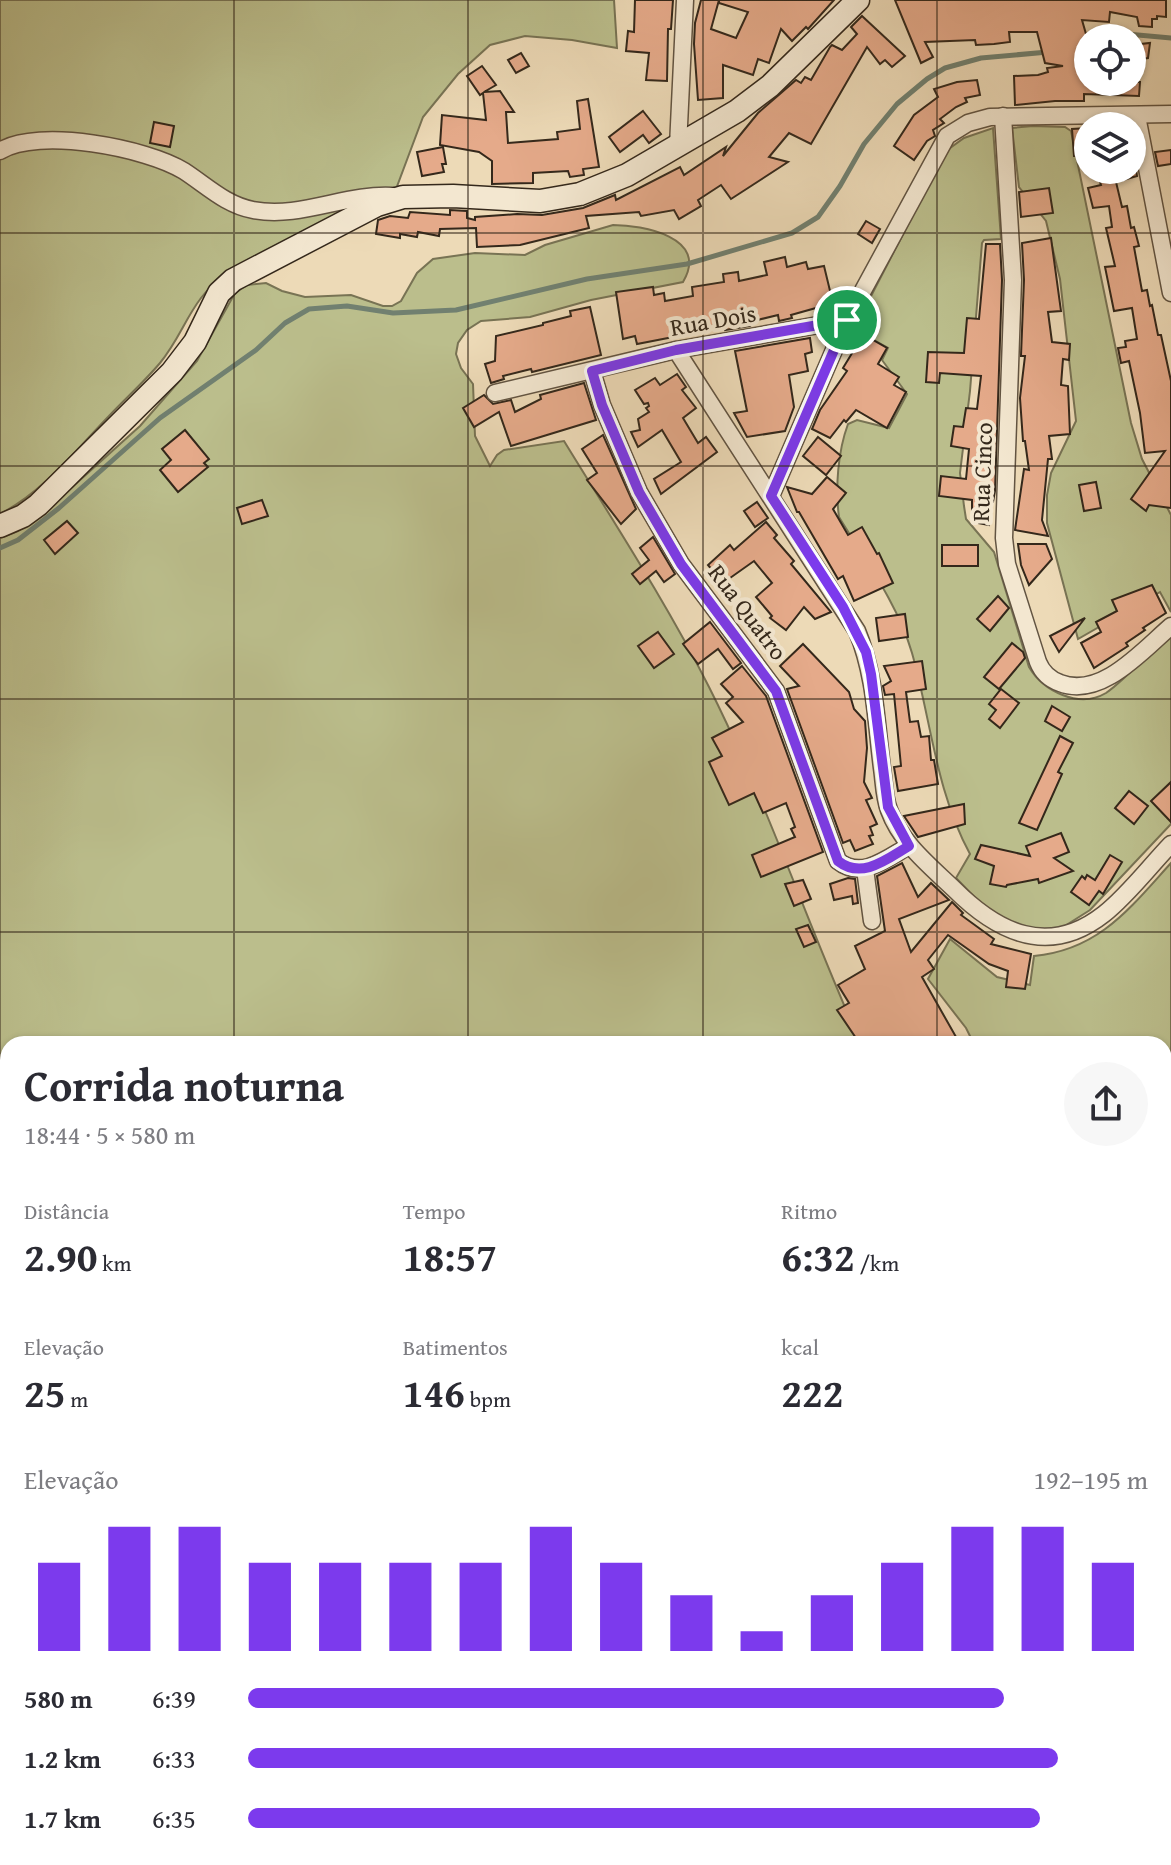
<!DOCTYPE html>
<html lang="pt">
<head>
<meta charset="utf-8">
<style>
  :root { --surface:#fff; --page:#f7f7f7; --text:#2b2b33; --muted:#7c7c81; --accent:#7c3aed }
  body { margin:0; font-family:"Gentium Book Plus",serif; background:var(--page); color:var(--text); height:100vh; display:flex; flex-direction:column; font-size:30px; white-space:nowrap }
  * { box-sizing:border-box; margin:0 }
  p { font-size:26px; color:var(--muted) }
  .icon { flex:none; width:44px; height:44px; fill:none; stroke:currentColor; stroke-width:2; stroke-linecap:round; stroke-linejoin:round }
  .map { position:relative; flex:1; overflow:hidden }
  .details { position:absolute; left:0px; top:1036px; width:1172px; height:830px; display:flex; flex-direction:column; background:var(--surface); border-radius:24px 24px 0 0; box-shadow:0 2px 6px #0004 }
  .details>* { flex:none }
  .buttons { position:absolute; left:1074px; top:24px; display:grid; gap:16px }
  .buttons a { display:grid; place-items:center; width:72px; height:72px; border-radius:50%; background:var(--surface); box-shadow:0 2px 6px #0004; font-size:40px }
  .pin { position:absolute; display:grid; place-items:center; width:68px; height:68px; color:#fff; margin:-34px; border:4px solid #fff; border-radius:50%; box-shadow:0 2px 8px #0007 }
  .round { display:grid; place-items:center; flex:none; width:84px; height:84px; border-radius:42px; background:var(--page) }
  .summary { display:flex; align-items:center; justify-content:space-between; height:136px; padding:0 24px }
  h1 { font-size:44px; font-weight:700; line-height:60px }
  .figures { display:grid; grid-template-columns:repeat(3,1fr); gap:12px; height:136px; padding:8px 24px }
  .figures div { display:grid; align-content:center }
  .figures b { font-size:40px; font-weight:700 }
  .figures small { font-size:22px; font-weight:400 }
  .figures p { font-size:22px }
  .chart { height:224px; padding:16px 24px }
  .chart p { display:flex; justify-content:space-between }
  .chart svg { width:100%; height:144px; margin-top:8px; stroke:var(--accent); stroke-width:6 }
  ul { padding:0 24px; list-style:none; font-size:26px }
  li { display:grid; grid-template-columns:128px 96px 1fr; align-items:center; height:60px }
  li i { height:20px; border-radius:10px; background:var(--accent) }
  .map>svg:first-child { display:block }
  .green { fill:#bbbe8c; stroke:#787354; stroke-width:2 }
  .lines { fill:none; stroke-linecap:round; stroke-linejoin:round }
  .stream { stroke:#718070; stroke-width:5 }
  .building { fill:#e5aa8a; stroke:#34281b; stroke-width:2 }
  .street-casing { stroke:#625442; stroke-width:19 }
  .secondary-casing { stroke:#34281b; stroke-width:25 }
  .street { stroke:#f3e7d0; stroke-width:16 }
  .secondary { stroke:#f3e7d0; stroke-width:22 }
  .route-casing { stroke:#fff; stroke-width:16 }
  .route { stroke:#7c3aed; stroke-width:10 }
  .grid { fill:none; stroke:#34281b; stroke-width:2; stroke-opacity:0.55 }
  .labels { text-anchor:middle; dominant-baseline:central; stroke-width:8; stroke-linejoin:round; paint-order:stroke }
  .street-label { font-size:24px; fill:#34281b; stroke:#f3e7d0 }
</style>
</head>
<body>
<div class="map">
<svg width="1171" height="1865" viewBox="0 0 1171 1865">
  <rect width="100%" height="100%" fill="#eddab7"/>
  <filter id="stains"><feTurbulence type="fractalNoise" baseFrequency=".0025" numOctaves="4"/><feColorMatrix values="0 0 0 0 .2 0 0 0 0 .09 0 0 0 0 .02 0 0 0 .5 -.17"/></filter>
  <radialGradient id="worn" r=".72"><stop offset=".6" stop-color="#630" stop-opacity="0"/><stop offset="1" stop-color="#630" stop-opacity=".3"/></radialGradient>
  <g class="green">
    <path d="M0,0H614L617,48L572,40L525,36L490,45L458,74L423,117L396,189L229,272C189,299 187,330 160,363C144,382 125,399 109,416C75,451 43,492 0,514Z"/>
    <polygon points="1033,126 1065,127 1071,131 1131,423 1142,459 1171,515 1171,612 1160,592 1078,639 1047,523 1047,495 1051,473 1076,421 1060,279 1046,221 1019,187 1012,128"/>
    <path d="M993,128L1001,239L984,240L982,243L970,391L960,473L964,506L966,519L994,552L1029,667C1043,691 1079,709 1106,693C1125,680 1153,649 1171,632V824L1090,910L1060,929H1021L981,904L956,878L970,854C936,792 931,720 912,653C898,604 865,560 839,517C835,488 838,451 848,424L857,420L889,428L907,394L882,360L888,348L854,329L946,151L964,138Z"/>
    <path d="M613,225C642,225 710,237 683,282L591,300L530,317L481,321L467,330L458,343L456,354L461,368L473,384L475,436L490,466L497,455L504,450L564,441C613,521 666,602 709,687C767,802 808,926 861,1044H8V1858H1164V1044H974L966,1028L928,979L950,939L997,977L1030,985L1034,956C1099,950 1130,908 1171,863V1865H0V538L18,531L39,517L140,426L197,361L235,293L247,285L266,283L282,291L305,297L351,295L383,306H392L401,301L417,273L433,259L475,253L525,255L545,245Z"/>
  </g>
  <g class="lines">
    <g class="stream">
      <polyline points="1109,38 1127,34 1171,38"/>
      <polyline points="0,548 18,540 59,508 160,418 256,350 285,323 309,309 347,306 393,313 456,310 587,279 687,264 792,233 818,217 840,186 864,144 897,104 927,79 945,68 981,58 1048,52"/>
    </g>
  </g>
  <g class="building">
    <polygon points="635,0 673,0 671,29 668,29 667,81 646,80 649,53 626,51 628,31 634,32"/>
    <polygon points="701,0 719,0 711,29 736,38 748,12 719,3 719,0 834,0 808,29 806,27 792,41 781,29 769,63 758,59 753,75 723,65 723,98 698,100 694,44 695,23"/>
    <polygon points="895,0 1166,0 1166,17 1157,16 1157,19 1152,19 1152,27 1139,26 1137,17 1110,12 1109,22 1082,20 1088,41 1088,82 1140,82 1139,96 1084,94 1084,101 1055,101 1015,105 1014,76 1038,75 1048,72 1047,68 1063,66 1045,63 1037,32 1009,32 1010,42 994,44 976,45 975,40 925,42 933,57 921,63"/>
    <polygon points="862,16 905,56 892,67 885,60 880,64 867,47 811,144 789,133 769,157 788,162 731,199 721,185 698,200 701,206 679,219 674,210 641,216 639,212 586,216 589,228 520,245 477,247 476,228 440,229 439,236 418,232 417,237 400,234 400,238 376,234 378,220 390,216 408,218 410,212 450,215 450,210 467,211 467,218 475,220 475,217 517,214 542,215 583,208 615,195 616,200 680,167 684,175 726,147 723,156 758,113 796,80 801,83 805,77 811,80 830,47 832,45 842,50 857,34 851,27"/>
    <polygon points="1150,43 1148,58 1132,60 1132,45"/>
    <polygon points="521,53 529,66 516,73 508,60"/>
    <polygon points="482,66 496,85 484,92 500,91 514,112 506,112 508,143 558,139 557,132 580,129 577,101 588,99 599,167 583,169 584,175 570,177 568,171 533,173 533,183 492,184 492,161 479,152 440,145 442,115 486,120 483,93 480,95 467,76"/>
    <polygon points="977,80 980,95 965,98 967,102 956,107 940,119 944,123 933,130 935,136 927,141 914,160 894,146 914,115 938,97 934,89 957,82"/>
    <polygon points="643,111 661,134 649,143 643,135 620,152 609,137"/>
    <polygon points="154,122 174,126 170,147 150,143"/>
    <polygon points="1088,128 1088,155 1074,156 1072,129"/>
    <polygon points="443,147 446,164 442,164 444,172 422,176 417,152"/>
    <polygon points="1171,150 1171,164 1158,166 1155,152"/>
    <polygon points="1096,170 1136,170 1137,176 1116,182 1122,207 1127,206 1131,228 1134,227 1139,246 1134,247 1142,291 1147,290 1150,306 1152,305 1158,335 1161,335 1171,381 1171,508 1149,505 1146,511 1131,499 1165,451 1145,453 1140,413 1129,361 1121,363 1118,348 1126,347 1125,341 1137,339 1132,308 1114,311 1105,267 1115,266 1106,228 1112,227 1109,206 1093,208 1088,188 1101,185"/>
    <polygon points="1049,188 1053,213 1021,217 1019,192"/>
    <polygon points="866,221 880,229 872,243 858,234"/>
    <polygon points="1051,238 1061,311 1048,312 1052,342 1070,344 1069,360 1063,359 1061,385 1068,386 1070,434 1049,436 1052,459 1048,459 1042,520 1048,536 1015,530 1024,469 1029,470 1025,441 1023,441 1020,398 1025,356 1021,356 1024,280 1022,243"/>
    <polygon points="986,244 1000,244 1002,280 995,491 993,502 988,502 989,525 972,522 972,500 939,496 941,476 966,479 969,449 951,446 954,426 963,427 966,408 977,409 981,376 940,373 939,383 926,382 928,352 964,353 967,318 979,319"/>
    <polygon points="785,257 787,267 806,262 808,269 824,266 832,299 823,306 791,315 792,318 779,321 778,315 749,322 750,326 725,330 724,324 698,328 699,332 637,344 635,336 623,339 616,292 653,287 654,295 664,293 665,301 693,296 692,287 724,282 723,274 738,272 739,281 767,275 764,262"/>
    <polygon points="590,307 601,355 532,372 531,369 503,376 504,379 491,383 485,364 495,361 496,336 543,325 543,323 571,316 570,311"/>
    <polygon points="859,332 887,348 878,364 899,377 894,385 906,392 887,428 856,410 846,422 844,420 830,438 812,429 820,410 847,371 843,368 854,350 850,348"/>
    <polygon points="810,338 812,352 805,354 808,371 789,375 794,407 785,431 747,437 734,413 747,411 735,351"/>
    <polygon points="677,374 686,387 682,390 696,408 683,418 698,443 706,437 717,452 661,494 654,479 681,462 662,430 638,447 631,432 640,430 638,419 649,412 646,408 649,406 648,403 644,404 635,390 655,378 660,385"/>
    <polygon points="584,383 596,420 511,446 499,412 474,427 463,408 484,395 493,404 511,400 515,412 541,399 540,395"/>
    <polygon points="185,430 209,459 204,463 208,467 178,492 160,470 171,460 162,449"/>
    <polygon points="603,435 636,509 621,524 587,480 597,473 582,449"/>
    <polygon points="818,437 841,456 826,475 803,456"/>
    <polygon points="827,477 846,493 833,509 848,535 862,527 877,554 879,553 893,583 854,601 843,576 838,579 799,512 797,512 787,487 812,494"/>
    <polygon points="1096,482 1101,508 1084,511 1079,485"/>
    <polygon points="262,500 268,516 242,524 237,508"/>
    <polygon points="757,502 768,518 755,527 744,511"/>
    <polygon points="67,521 78,533 55,554 44,540"/>
    <polygon points="766,522 777,535 774,538 794,561 791,564 831,612 815,619 804,607 786,630 770,618 772,616 756,597 772,583 754,561 723,583 708,565 730,545 734,550"/>
    <polygon points="653,537 675,574 664,582 656,571 640,584 632,574 649,560 640,548"/>
    <polygon points="1018,544 1046,544 1052,559 1029,585 1021,565"/>
    <rect x="942" y="545" width="36" height="21"/>
    <polygon points="1152,585 1166,613 1143,628 1145,630 1126,643 1128,646 1094,668 1081,643 1101,632 1096,622 1117,611 1112,600"/>
    <polygon points="998,596 1009,608 990,631 977,619"/>
    <polygon points="905,614 908,637 879,641 876,618"/>
    <polygon points="1085,618 1059,652 1050,636"/>
    <polygon points="710,622 741,663 733,669 718,649 698,664 683,644"/>
    <polygon points="658,632 674,654 654,668 638,646"/>
    <polygon points="1012,643 1023,652 1025,658 999,689 984,677"/>
    <polygon points="803,644 849,692 854,709 865,721 867,748 864,782 872,798 866,800 877,824 870,827 873,835 869,836 873,844 855,851 850,840 843,843 787,689 799,686 780,666"/>
    <polygon points="922,661 926,689 906,692 910,722 918,721 921,737 929,736 931,760 934,760 938,784 898,791 894,767 901,766 894,694 885,695 883,686 891,681 884,666"/>
    <polygon points="742,666 766,696 823,852 761,877 752,855 795,837 791,829 795,827 786,803 763,813 754,793 729,805 709,762 722,756 712,738 743,722 726,703 733,697 721,684"/>
    <polygon points="1001,689 1019,703 1000,728 989,719 996,710 989,704"/>
    <polygon points="1052,706 1070,717 1062,731 1045,721"/>
    <polygon points="1060,736 1073,743 1058,772 1062,774 1037,830 1019,823"/>
    <polygon points="1171,782 1171,822 1151,801"/>
    <polygon points="1129,791 1148,806 1134,824 1115,808"/>
    <polygon points="964,804 965,824 918,837 904,816"/>
    <polygon points="1061,833 1069,852 1054,858 1073,871 1039,883 1038,879 1007,885 1006,887 990,884 994,866 975,859 981,845 1030,856 1026,846"/>
    <polygon points="1110,855 1122,862 1103,894 1099,891 1089,905 1071,892 1082,876 1085,879 1087,875 1095,880"/>
    <polygon points="902,863 918,897 931,883 949,900 899,919 911,952 952,902 963,913 961,915 994,939 991,944 1031,954 1025,989 1006,987 1008,971 989,964 948,935 928,960 934,969 922,977 960,1044 860,1044 837,1010 849,1003 838,985 865,969 855,946 885,931 877,876"/>
    <polygon points="848,878 855,879 858,903 853,904 852,896 834,900 830,884"/>
    <polygon points="803,880 811,899 794,906 785,884"/>
    <polygon points="808,925 816,942 804,947 796,929"/>
  </g>
  <g class="lines">
    <g class="street-casing">
      <g id="street">
        <path d="M1003,116L1013,280L1004,538L1007,564L1038,662C1042,672 1049,679 1060,683C1101,699 1142,651 1171,626"/>
        <polyline points="1137,116 1171,293"/>
        <polyline points="678,146 685,0"/>
        <path d="M0,151C38,127 147,148 184,171C207,186 226,205 253,210C301,219 346,193 393,196"/>
        <path d="M676,350L857,631C875,674 876,721 882,768C884,781 884,797 889,810C901,843 929,865 954,889C997,932 1048,958 1104,914C1128,895 1149,867 1171,844"/>
        <path d="M592,371L602,405L639,492L681,564L776,691L838,861C862,880 887,858 909,846"/>
        <polyline points="495,393 676,350 847,320"/>
        <polyline points="771,496 847,320 947,136 968,123 990,117 1171,114"/>
        <polyline points="865,869 872,921"/>
      </g>
    </g>
    <g class="secondary-casing">
      <polyline id="secondary" points="0,526 23,516 38,505 172,372 195,342 219,293 233,280 377,205 403,197 453,196 540,201 580,194 627,175 737,111 770,86 858,0"/>
    </g>
    <use href="#street" class="street"/>
    <use href="#secondary" class="secondary"/>
  </g>
  <g class="lines">
    <g class="route-casing">
      <path id="route" d="M847,320L771,496L843,607L866,652L871,674L888,807L909,846C887,859 862,880 838,861L776,691L681,564L639,492L602,405L592,371L676,350Z"/>
    </g>
    <use href="#route" class="route"/>
  </g>
  <path class="grid" d="M234,0V1044M468,0V1044M703,0V1044M937,0V1044M0,233H1171M0,466H1171M0,699H1171M0,932H1171M0,1166H8M1164,1166H1171M0,1399H8M1164,1399H1171M0,1632H8M1164,1632H1171M234,1858V1865M468,1858V1865M703,1858V1865M937,1858V1865"/>
  <g class="labels">
    <g class="street-label">
      <text transform="translate(713 320) rotate(-10)">Rua Dois</text>
      <text transform="translate(982 472) rotate(-88)">Rua Cinco</text>
      <text transform="translate(748 612) rotate(53)">Rua Quatro</text>
    </g>
  </g>
  <rect width="100%" height="100%" filter="url(#stains)"/>
  <rect width="100%" height="100%" fill="url(#worn)"/>
</svg>
<div class="buttons">
<a><svg class="icon" aria-label="locate" viewBox="0 0 24 24"><circle cx="12" cy="12" r="6"/><path d="M12 2v4M12 18v4M2 12h4M18 12h4"/></svg></a>
<a><svg class="icon" aria-label="layers" viewBox="0 0 24 24"><path d="M12 4l9 5-9 5-9-5zM3 14l9 5 9-5"/></svg></a>
</div>
<div class="pin" style="left:847px;top:320px;background:#1e9e55"><svg class="icon" aria-label="arrive" viewBox="0 0 24 24"><path d="M6 21V4h12l-3 4 3 4H6"/></svg></div>
<section class="details">
<div class="summary"><div><h1>Corrida noturna</h1><p>18:44 · 5 × 580 m</p></div><a class="round"><svg class="icon" aria-label="share" viewBox="0 0 24 24"><path d="M12 15V3M7 8l5-5 5 5M5 13v7h14v-7"/></svg></a></div>
<div class="figures">
<div><p>Distância</p><b>2.90<small> km</small></b></div>
<div><p>Tempo</p><b>18:57</b></div>
<div><p>Ritmo</p><b>6:32<small> /km</small></b></div>
</div>
<div class="figures">
<div><p>Elevação</p><b>25<small> m</small></b></div>
<div><p>Batimentos</p><b>146<small> bpm</small></b></div>
<div><p>kcal</p><b>222</b></div>
</div>
<div class="chart"><p><span>Elevação</span>192–195 m</p>
<svg viewBox="0 0 160 44" preserveAspectRatio="none"><path d="M5 44V17M15 44V6M25 44V6M35 44V17M45 44V17M55 44V17M65 44V17M75 44V6M85 44V17M95 44V27M105 44V38M115 44V27M125 44V17M135 44V6M145 44V6M155 44V17"/></svg>
</div>
<ul>
<li><b>580 m</b>6:39<i style="width:84%"></i></li>
<li><b>1.2 km</b>6:33<i style="width:90%"></i></li>
<li><b>1.7 km</b>6:35<i style="width:88%"></i></li>
</ul>
</section>
</div>
</body>
</html>
